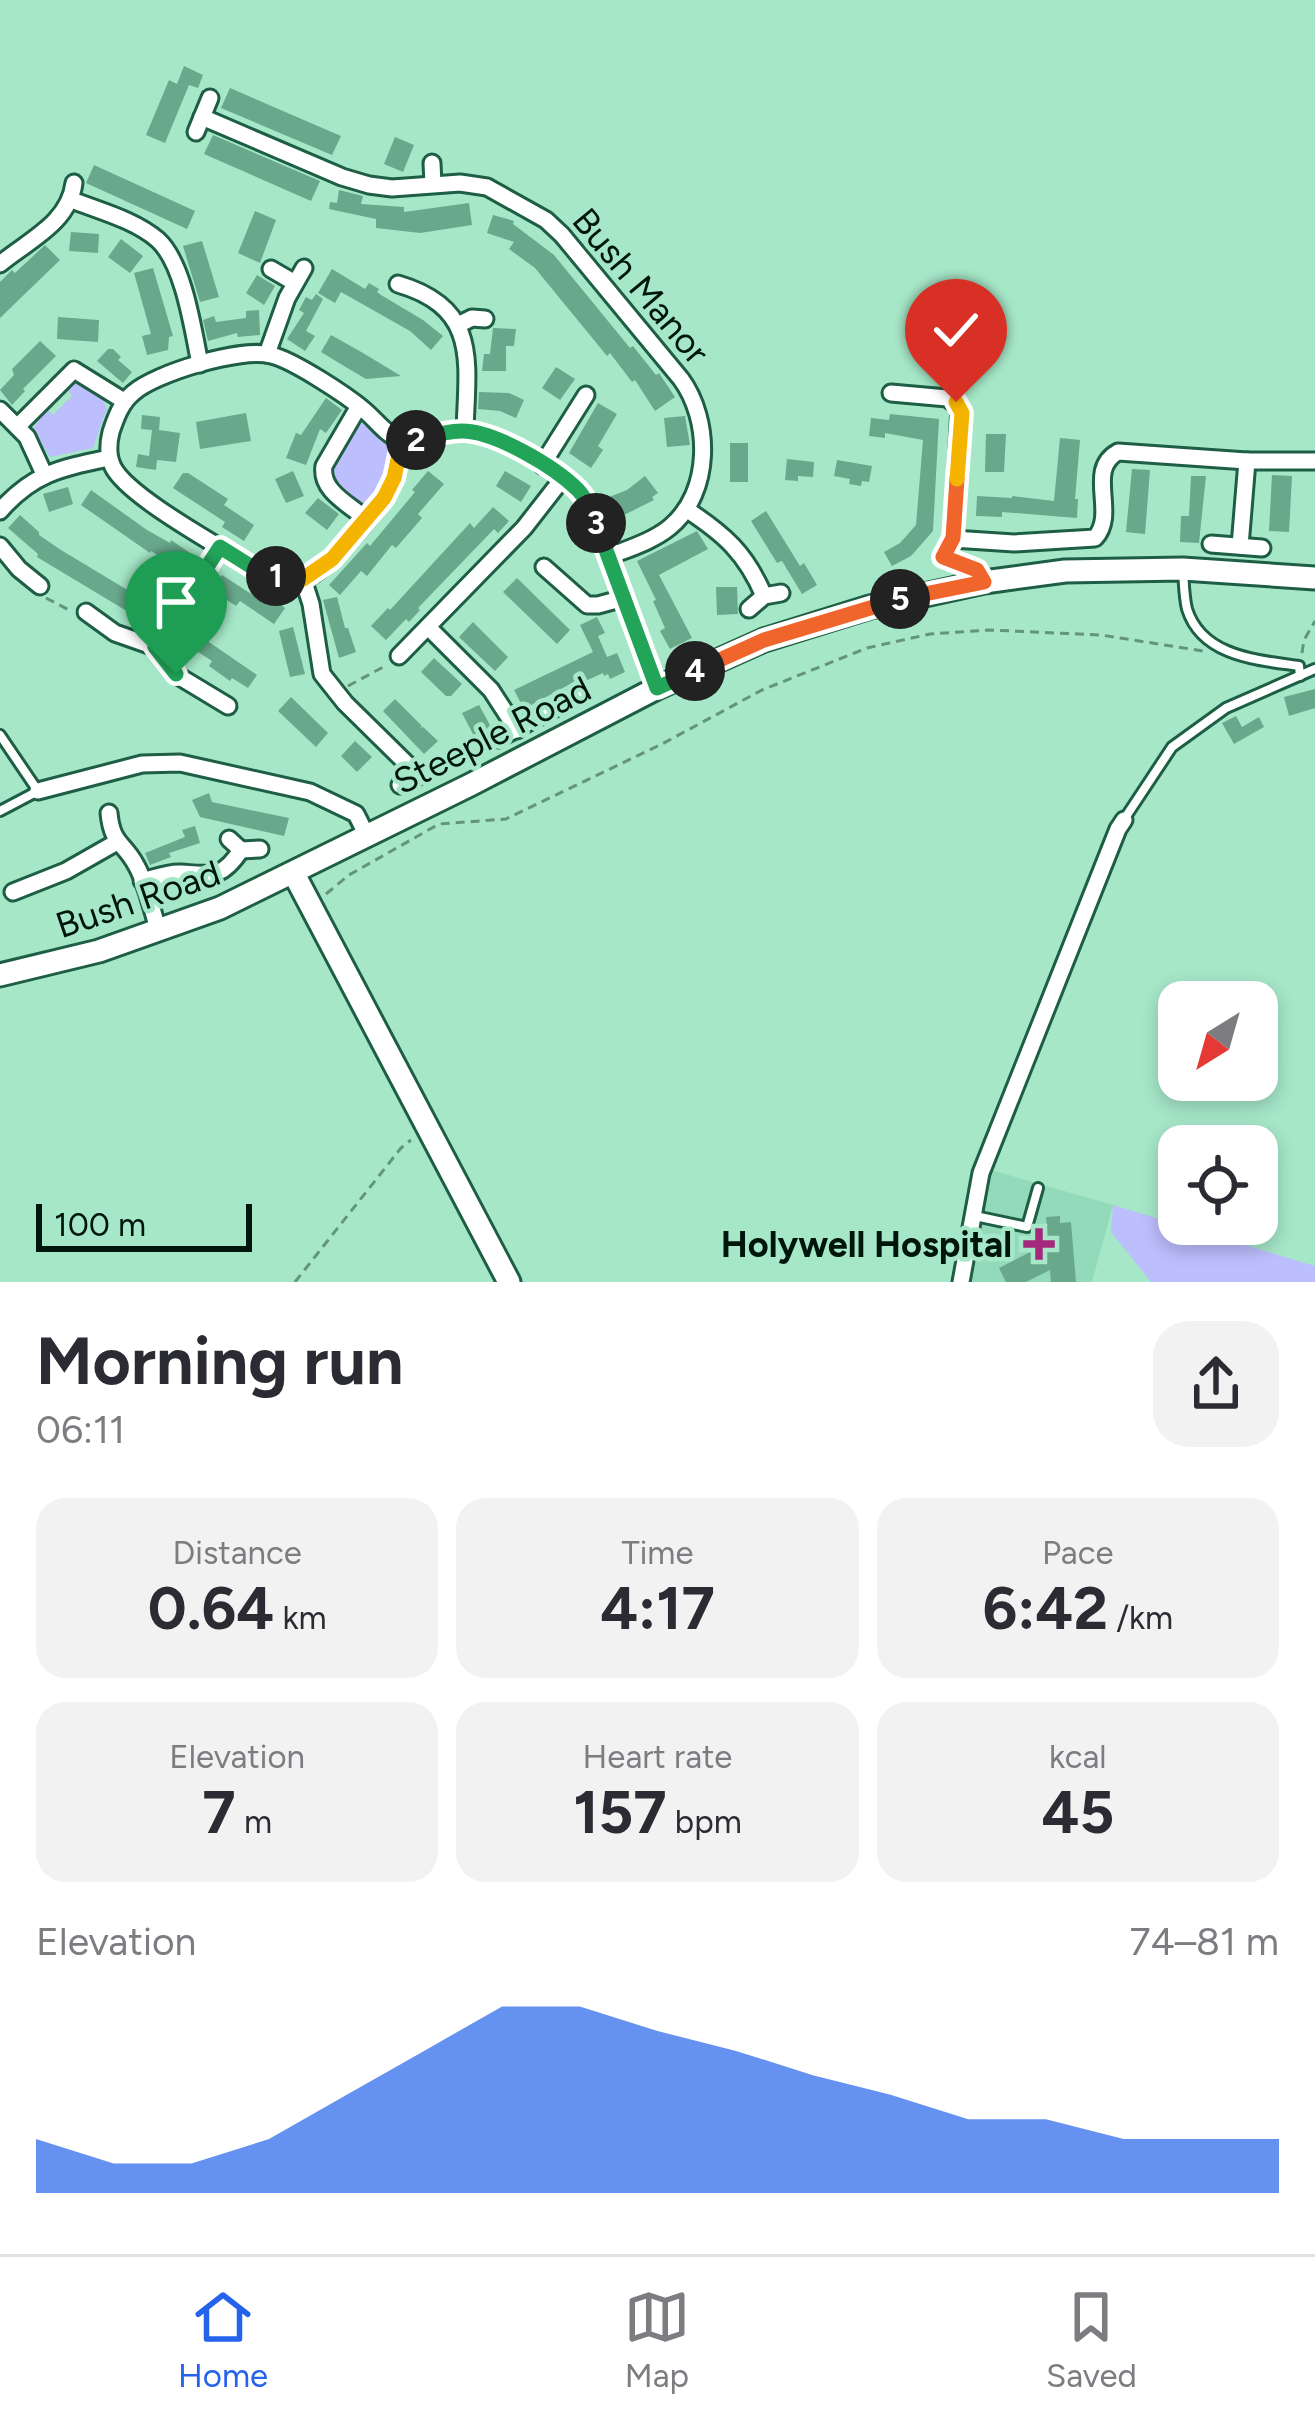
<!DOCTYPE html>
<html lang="en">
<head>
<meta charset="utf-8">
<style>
  :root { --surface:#fff; --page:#f2f2f3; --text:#2b2b33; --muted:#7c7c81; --line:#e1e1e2; --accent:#2563eb }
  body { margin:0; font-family:Figtree,sans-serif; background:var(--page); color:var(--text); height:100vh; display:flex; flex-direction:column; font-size:45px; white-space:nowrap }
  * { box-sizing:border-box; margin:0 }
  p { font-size:39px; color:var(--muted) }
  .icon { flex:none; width:66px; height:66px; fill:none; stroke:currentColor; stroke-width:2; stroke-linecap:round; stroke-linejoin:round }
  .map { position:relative; height:1282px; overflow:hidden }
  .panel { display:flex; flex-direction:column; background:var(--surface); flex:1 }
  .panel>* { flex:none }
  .needle { width:78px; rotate:217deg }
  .buttons { position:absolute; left:1158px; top:981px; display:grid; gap:24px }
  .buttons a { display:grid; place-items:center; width:120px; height:120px; border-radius:24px; background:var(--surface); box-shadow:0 6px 18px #0003; font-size:60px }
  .scale { position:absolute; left:36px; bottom:30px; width:216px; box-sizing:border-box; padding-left:12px; border:6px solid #00150b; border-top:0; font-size:33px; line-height:42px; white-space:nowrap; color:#00150b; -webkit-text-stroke:9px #a6e7c8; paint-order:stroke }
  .pin { position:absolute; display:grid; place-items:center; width:102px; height:102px; color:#fff; margin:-123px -51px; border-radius:50% 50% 50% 0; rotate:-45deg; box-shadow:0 0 12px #0007 }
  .pin .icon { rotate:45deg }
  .km { position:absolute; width:60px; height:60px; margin:-30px; border-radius:50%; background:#222; color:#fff; font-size:33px; line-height:60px; text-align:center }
  .round { display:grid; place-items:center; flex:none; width:126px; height:126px; border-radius:36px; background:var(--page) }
  .headline { display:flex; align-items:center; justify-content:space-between; height:204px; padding:0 36px }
  h1 { font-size:66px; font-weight:700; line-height:90px }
  .figures { display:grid; grid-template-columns:repeat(3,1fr); gap:18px; height:204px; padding:12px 36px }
  .figures div { display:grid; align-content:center; border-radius:30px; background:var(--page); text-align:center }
  .figures b { font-size:60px; font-weight:700 }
  .figures small { font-size:33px; font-weight:400 }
  .figures p { font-size:33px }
  .chart { height:336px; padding:24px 36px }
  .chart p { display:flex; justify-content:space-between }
  .chart svg { width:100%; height:216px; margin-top:12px; fill:var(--accent); opacity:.7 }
  .menu { display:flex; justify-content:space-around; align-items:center; height:168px; border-top:3px solid var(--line); background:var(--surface); font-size:33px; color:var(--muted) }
  .menu a { display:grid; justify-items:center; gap:6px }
  .menu .current { color:var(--accent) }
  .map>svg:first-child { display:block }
  .built { fill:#92dab9 }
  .green { fill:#bdbefd }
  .building { fill:#69a88b }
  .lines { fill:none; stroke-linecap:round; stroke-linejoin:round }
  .lane-casing { stroke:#1d5e45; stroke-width:14 }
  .street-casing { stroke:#1d5e45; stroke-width:21 }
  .secondary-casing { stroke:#1d5e45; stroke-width:27 }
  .path { stroke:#64947d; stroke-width:3; stroke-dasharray:9 6; stroke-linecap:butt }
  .lane { stroke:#fff; stroke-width:8 }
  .street { stroke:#fff; stroke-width:15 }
  .secondary { stroke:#fff; stroke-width:21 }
  .split-1-casing { stroke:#fff; stroke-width:24 }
  .split-2-casing { stroke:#fff; stroke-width:24 }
  .split-3-casing { stroke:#fff; stroke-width:24 }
  .split-4-casing { stroke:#fff; stroke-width:24 }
  .split-5-casing { stroke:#fff; stroke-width:24 }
  .split-6-casing { stroke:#fff; stroke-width:24 }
  .split-7-casing { stroke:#fff; stroke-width:24 }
  .split-1 { stroke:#22a559; stroke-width:15 }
  .split-2 { stroke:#f5b400; stroke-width:15 }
  .split-3 { stroke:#22a559; stroke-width:15 }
  .split-4 { stroke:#22a559; stroke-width:15 }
  .split-5 { stroke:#f0652b; stroke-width:15 }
  .split-6 { stroke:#f0652b; stroke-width:15 }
  .split-7 { stroke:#f5b400; stroke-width:15 }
  .poi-dot { fill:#a4297d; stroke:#a6e7c8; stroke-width:4.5 }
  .labels { text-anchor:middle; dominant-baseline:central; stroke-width:9; stroke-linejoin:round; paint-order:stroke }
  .street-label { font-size:36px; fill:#00150b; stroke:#a6e7c8 }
  .poi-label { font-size:36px; font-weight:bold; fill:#00150b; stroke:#a6e7c8; text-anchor:end }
</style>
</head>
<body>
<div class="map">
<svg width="1315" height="1282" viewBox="0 0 1315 1282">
  <rect width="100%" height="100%" fill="#a6e7c8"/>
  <polygon class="built" points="991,1170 1113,1205 1092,1282 968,1282"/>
  <g class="green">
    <polygon points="77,381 105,398 103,401 107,408 93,448 50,457 33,429 38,422 36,418 45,408 53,415 72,396 66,388 71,382"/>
    <path d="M362,417L387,440L394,456L382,485L364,506C349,502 338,489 329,477L331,464L357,421Z"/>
    <polygon points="1113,1205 1315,1266 1315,1282 1151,1282 1111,1232"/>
  </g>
  <g class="building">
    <polygon points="184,66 203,75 198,88 189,85 165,143 146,135 169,80 177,84"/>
    <polygon points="230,88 341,136 332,155 221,108"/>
    <polygon points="213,135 320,181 311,201 204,154"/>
    <polygon points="395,137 414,145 403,172 384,164"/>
    <polygon points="94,165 195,211 187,229 86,183"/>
    <polygon points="339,190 363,196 361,204 404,207 404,212 469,203 472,225 420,233 376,228 376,219 329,209 330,202 337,203"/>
    <polygon points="255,211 276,220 260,263 238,253"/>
    <polygon points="493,215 514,221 513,224 554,255 630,348 633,346 656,375 659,373 675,397 655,411 635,380 632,382 610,353 607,356 535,268 509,249 514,242 487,233"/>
    <polygon points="71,232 99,234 98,253 69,251"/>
    <polygon points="121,239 143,256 130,273 108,257"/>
    <polygon points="202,241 219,297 200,302 183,246"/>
    <polygon points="45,245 60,260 0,318 0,282 12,270 15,273"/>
    <polygon points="153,268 173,336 169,337 168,350 147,355 142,336 151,334 134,273"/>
    <polygon points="332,269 365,289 369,283 379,289 377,292 381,295 423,320 443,336 431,350 410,331 341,292 335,303 318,293"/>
    <polygon points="257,275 275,286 264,305 246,293"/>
    <polygon points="316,294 323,299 306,331 315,336 305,351 287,339 304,313 299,310 306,297 312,300"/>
    <polygon points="259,310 260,335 238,337 237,333 208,341 203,320 214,316 216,322 246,318 246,311"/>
    <polygon points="58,317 99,320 98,342 57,339"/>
    <polygon points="493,328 516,329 514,346 506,346 506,371 482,371 484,354 490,354"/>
    <polygon points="331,335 363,353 401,376 366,379 344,366 321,352"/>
    <polygon points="40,341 56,356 23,389 25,391 12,405 0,390 14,375 12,369"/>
    <polygon points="108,349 113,349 121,357 118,360 132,372 123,383 97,361"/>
    <polygon points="556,367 575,379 560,400 542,388"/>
    <polygon points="479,392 509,393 524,400 516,418 500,411 478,409"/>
    <polygon points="326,398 342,410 326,433 320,429 306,465 286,458 296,433 301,435"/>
    <polygon points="598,403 617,414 598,446 603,450 591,468 569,453"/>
    <polygon points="246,413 251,441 200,449 196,422"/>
    <polygon points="890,414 939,419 933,531 911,556 892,566 884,552 900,543 916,525 923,440 885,433 885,438 869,436 871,418 889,420"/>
    <polygon points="142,415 160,417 159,430 180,433 176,462 157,460 156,470 136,467 138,454 149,456 152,430 141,429"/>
    <polygon points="685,416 690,445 667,447 664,418"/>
    <polygon points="986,434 1006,434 1004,472 985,472"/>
    <polygon points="1060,438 1080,440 1075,499 1078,499 1077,518 1002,512 1002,517 976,516 977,496 1012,498 1012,496 1054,501"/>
    <rect x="730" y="443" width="18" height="39"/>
    <polygon points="787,459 814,462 813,477 798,476 798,481 785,480"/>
    <polygon points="837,460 872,466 869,482 862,481 861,486 849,484 850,479 834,476"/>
    <polygon points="1132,469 1150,470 1145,534 1126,532"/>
    <polygon points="293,471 304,496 286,503 275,479"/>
    <polygon points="428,471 444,484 418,514 422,518 396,548 392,545 367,576 361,571 340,595 329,585 367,543 370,546 415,492 412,490"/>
    <polygon points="505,471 531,486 521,502 496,486"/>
    <polygon points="183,473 188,473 228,499 224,505 254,525 244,541 222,527 225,522 173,488"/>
    <polygon points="1272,475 1292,476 1289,532 1269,531"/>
    <polygon points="645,476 658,493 652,497 654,500 618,518 609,497 627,490"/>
    <polygon points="1191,476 1206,476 1199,543 1180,542 1181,516 1189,516"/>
    <polygon points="68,487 73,504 49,512 43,494"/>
    <polygon points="91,490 147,530 170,543 171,540 193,555 182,571 151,551 150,553 81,505"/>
    <polygon points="318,498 339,514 327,530 305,513"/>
    <polygon points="493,507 509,521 498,533 494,529 418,608 420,610 409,622 406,619 386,640 371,626 388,608 390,610 470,523 474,528"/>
    <polygon points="766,511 800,566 804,563 817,585 802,594 782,561 777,563 751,521"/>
    <polygon points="20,515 39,532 39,535 61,550 159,609 150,625 37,557 38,554 8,528"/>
    <polygon points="697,531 708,549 659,575 692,638 670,649 660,631 665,628 653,601 656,600 637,561"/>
    <polygon points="222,575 259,599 263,593 285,608 274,624 240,601 236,606 212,590"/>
    <polygon points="517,578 570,630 557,644 503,592"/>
    <polygon points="716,587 737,587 738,614 717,615"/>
    <polygon points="337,597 345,628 348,628 356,652 339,658 323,600"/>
    <polygon points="597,617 605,633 598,636 607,657 617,653 625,672 610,679 608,674 604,676 603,673 579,684 572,683 524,709 514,690 593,652 580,625"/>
    <polygon points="473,622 508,657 495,671 459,637"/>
    <polygon points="187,627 257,675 248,688 232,678 230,681 209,666 212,661 192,648 190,652 177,644"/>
    <polygon points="293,627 305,674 290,677 279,631"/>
    <polygon points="434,658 462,684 451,696 446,696 421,672"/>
    <polygon points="1315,689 1315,708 1289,716 1284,697"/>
    <polygon points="291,697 328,733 316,747 278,711"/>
    <polygon points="395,699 422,726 420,728 423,727 438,741 424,754 383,711"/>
    <polygon points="479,705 491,727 474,736 462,713"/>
    <polygon points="1236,716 1242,727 1259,717 1264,727 1234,744 1222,723"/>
    <polygon points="355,741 372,757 357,772 341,756"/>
    <polygon points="209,793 212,802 289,818 284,836 200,817 192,800"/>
    <polygon points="195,826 200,843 169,853 171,857 150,865 145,853 185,837 182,830"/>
    <polygon points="1060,1216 1060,1223 1071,1222 1076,1282 1051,1282 1050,1270 1026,1282 1006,1282 999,1268 1048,1243 1046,1217"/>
  </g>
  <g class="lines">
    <g class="lane-casing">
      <g id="lane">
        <path d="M1183,571C1184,583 1184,597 1187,609C1202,657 1258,660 1299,666L1300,676"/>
        <polyline points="0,735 38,791 0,811"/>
        <polyline points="1125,818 1172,747 1226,708 1315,669"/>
        <polyline points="975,1216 1027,1227 1038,1188"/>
      </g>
    </g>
    <g class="street-casing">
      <g id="street">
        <path d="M202,117L342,177L369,185L392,188L460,183L487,187L546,220L562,235L681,379C711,420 712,492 670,527C653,541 630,548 610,556"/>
        <polyline points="196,132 210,98"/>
        <polyline points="432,163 433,184"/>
        <path d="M72,200C100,211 135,220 158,240C184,264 193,330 200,364"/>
        <path d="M0,264C29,240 69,223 74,183"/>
        <polyline points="271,269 295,283"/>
        <path d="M398,284C480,308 467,362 465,431"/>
        <polyline points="458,325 472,318 485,319"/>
        <polyline points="267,354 287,298 304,268"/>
        <path d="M891,393L947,398L960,407L953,539L1014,543L1095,538C1118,513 1085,470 1118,452L1247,461H1315"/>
        <path d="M359,406L324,466C320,491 349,504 366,519"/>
        <polyline points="0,410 27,437 44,474"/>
        <polyline points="18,426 74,370 124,401"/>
        <path d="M402,441C400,456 397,473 390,487C382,506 327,570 307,578C290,584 267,575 252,567C221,547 128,497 113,467C107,455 108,444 111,432C116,417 121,403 133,393C155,373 242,347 271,355C293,360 346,395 364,410C375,419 386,435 399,439C418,446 442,431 461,431C492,431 560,470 581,493C599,514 613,567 622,594C633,625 645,656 657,688"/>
        <polyline points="542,465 586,395"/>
        <path d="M686,509C724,534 746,553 764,596"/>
        <path d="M0,511C33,473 61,468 109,458"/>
        <polyline points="1211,544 1262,548"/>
        <polyline points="0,546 19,569 40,586"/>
        <polyline points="1240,546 1247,461"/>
        <polyline points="544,567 587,605 598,605 624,598"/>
        <polyline points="303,579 311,604 322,674 345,703 407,764 414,777"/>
        <polyline points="749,609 764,596 781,593"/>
        <polyline points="86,612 115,633 155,647 180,677 228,706"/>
        <polyline points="428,627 491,690 517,730"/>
        <polyline points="155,647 219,547"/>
        <polyline points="399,656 524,528 563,478"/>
        <polyline points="498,739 577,696"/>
        <polyline points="400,785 433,769"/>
        <polyline points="38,791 142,764 180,763 310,792 356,814 367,836"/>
        <path d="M109,813C112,845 124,842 136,865C147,884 152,911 159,932"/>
        <polyline points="229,839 241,850 260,849"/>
        <path d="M142,881C154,878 168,872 181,873C212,875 222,879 241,850"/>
        <polyline points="13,892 66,871 117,842"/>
        <polyline points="961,1282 981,1173 1118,829 1124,820"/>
      </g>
    </g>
    <g class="secondary-casing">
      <g id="secondary">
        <polyline points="294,874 509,1282"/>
        <polyline points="0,975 99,951 220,908 470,785 657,688 764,640 870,607 984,582 1065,571 1183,569 1315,578"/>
      </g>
    </g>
    <g class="path">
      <polyline points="946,550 942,557 966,566"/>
      <polyline points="46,598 69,610"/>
      <polyline points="1302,653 1304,640 1315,621"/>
      <polyline points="348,686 387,665"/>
      <polyline points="326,894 349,875 439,824 506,819 662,744 762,690 867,648 930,634 990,630 1101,635 1203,651"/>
      <polyline points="295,1282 401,1148 411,1140"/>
    </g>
    <use href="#lane" class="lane"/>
    <use href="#street" class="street"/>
    <use href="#secondary" class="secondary"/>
  </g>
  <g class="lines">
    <g class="split-1-casing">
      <polyline id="split-1" points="176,674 155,647 220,547 252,567 276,576"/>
    </g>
    <g class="split-2-casing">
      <polyline id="split-2" points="276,576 303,579 332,559 384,498 394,478 402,441 416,440"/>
    </g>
    <g class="split-3-casing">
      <path id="split-3" d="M416,440C430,436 447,431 462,431C495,431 555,467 578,490C587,499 591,512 596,523"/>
    </g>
    <g class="split-4-casing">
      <polyline id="split-4" points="596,523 657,688 695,671"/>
    </g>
    <g class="split-5-casing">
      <polyline id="split-5" points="695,671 764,640 900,599"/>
    </g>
    <g class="split-6-casing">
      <polyline id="split-6" points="900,599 984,582 977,570 943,557 953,538 957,479"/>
    </g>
    <g class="split-7-casing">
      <polyline id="split-7" points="956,402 962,413 957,479"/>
    </g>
    <use href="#split-1" class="split-1"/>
    <use href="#split-2" class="split-2"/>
    <use href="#split-3" class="split-3"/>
    <use href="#split-4" class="split-4"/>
    <use href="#split-5" class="split-5"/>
    <use href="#split-6" class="split-6"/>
    <use href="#split-7" class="split-7"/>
  </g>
  <path class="poi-dot" d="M1033 1226h12v12h12v12h-12v12h-12v-12h-12v-12h12z"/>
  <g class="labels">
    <g class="street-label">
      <text transform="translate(641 286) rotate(50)">Bush Manor</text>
      <text transform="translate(492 735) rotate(-27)">Steeple Road</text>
      <text transform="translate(138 899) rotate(-19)">Bush Road</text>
    </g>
    <g class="poi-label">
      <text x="1012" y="1244">Holywell Hospital</text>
    </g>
  </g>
</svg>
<div class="buttons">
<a><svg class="needle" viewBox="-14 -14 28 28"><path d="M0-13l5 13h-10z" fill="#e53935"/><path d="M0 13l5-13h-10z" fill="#7c7c81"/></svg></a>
<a><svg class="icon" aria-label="locate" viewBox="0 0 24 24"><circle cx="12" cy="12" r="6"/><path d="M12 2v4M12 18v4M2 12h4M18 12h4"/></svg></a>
</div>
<div class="scale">100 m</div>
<div class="pin" style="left:176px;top:674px;background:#1e9e55"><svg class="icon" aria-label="arrive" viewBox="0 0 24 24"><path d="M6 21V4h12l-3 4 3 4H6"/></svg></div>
<div class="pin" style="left:956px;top:402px;background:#d93025"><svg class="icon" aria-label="check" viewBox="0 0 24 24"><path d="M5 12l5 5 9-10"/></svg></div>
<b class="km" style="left:276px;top:576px">1</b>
<b class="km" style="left:416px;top:440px">2</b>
<b class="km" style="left:596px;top:523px">3</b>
<b class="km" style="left:695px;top:671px">4</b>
<b class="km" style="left:900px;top:599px">5</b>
</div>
<section class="panel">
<div class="headline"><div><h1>Morning run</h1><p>06:11</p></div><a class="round"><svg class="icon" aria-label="share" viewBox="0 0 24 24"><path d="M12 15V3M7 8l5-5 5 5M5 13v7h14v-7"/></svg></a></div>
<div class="figures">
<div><p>Distance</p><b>0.64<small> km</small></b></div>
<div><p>Time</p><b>4:17</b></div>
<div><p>Pace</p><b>6:42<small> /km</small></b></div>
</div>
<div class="figures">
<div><p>Elevation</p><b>7<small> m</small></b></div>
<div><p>Heart rate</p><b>157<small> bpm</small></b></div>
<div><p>kcal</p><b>45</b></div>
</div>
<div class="chart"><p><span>Elevation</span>74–81 m</p>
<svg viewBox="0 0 160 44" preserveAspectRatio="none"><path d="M0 44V33L10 38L20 38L30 33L40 24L50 15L60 6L70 6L80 11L90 15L100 20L110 24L120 29L130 29L140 33L150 33L160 33V44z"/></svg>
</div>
</section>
<nav class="menu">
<a class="current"><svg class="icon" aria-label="home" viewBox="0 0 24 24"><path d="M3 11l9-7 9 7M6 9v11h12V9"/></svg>Home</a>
<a><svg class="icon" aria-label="map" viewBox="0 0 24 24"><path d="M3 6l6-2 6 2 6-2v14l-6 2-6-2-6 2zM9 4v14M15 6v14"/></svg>Map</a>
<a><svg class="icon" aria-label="saved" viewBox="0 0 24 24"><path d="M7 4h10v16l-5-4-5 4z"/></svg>Saved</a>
</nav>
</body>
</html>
